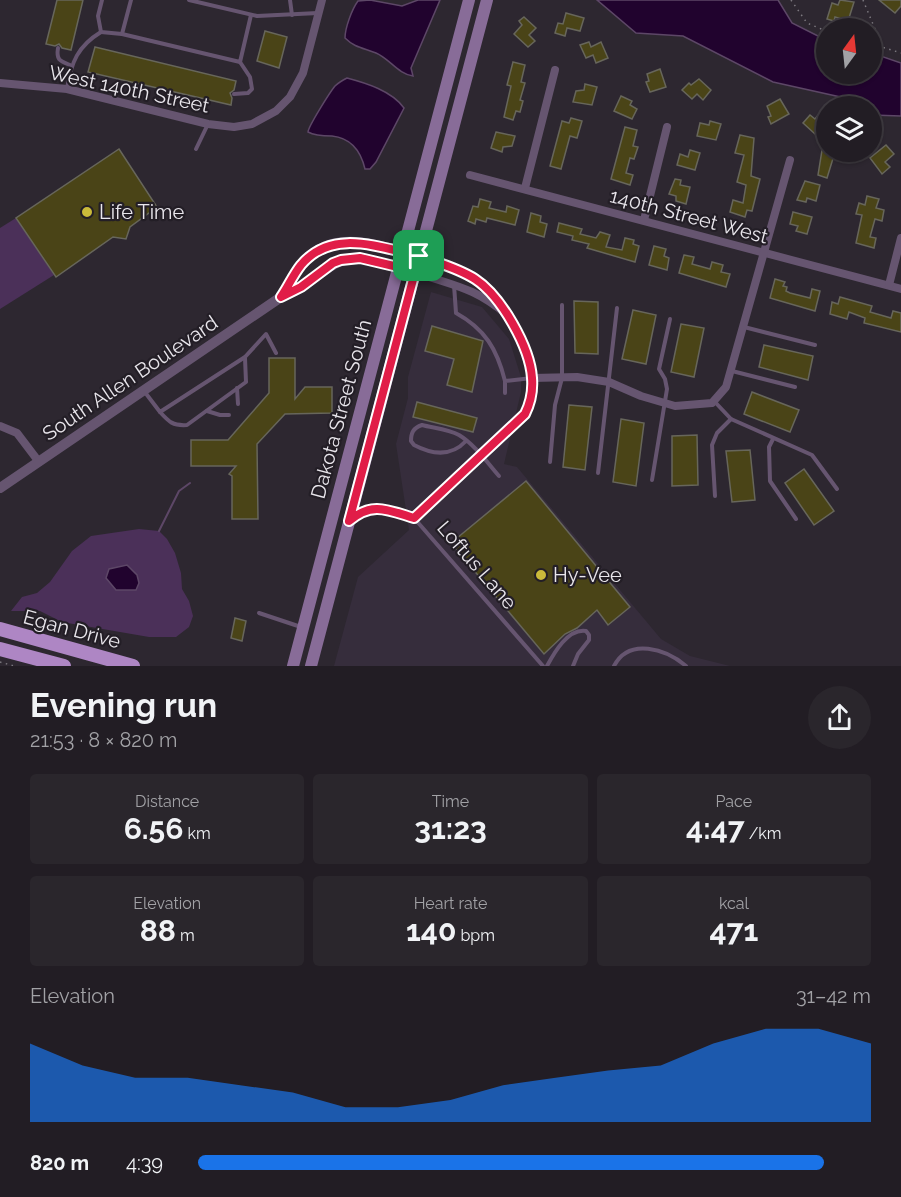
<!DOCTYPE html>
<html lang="en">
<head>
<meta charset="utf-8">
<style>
  :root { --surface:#221d24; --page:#2a262c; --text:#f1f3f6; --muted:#a2a2a6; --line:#3f3b41; --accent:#1a73e8 }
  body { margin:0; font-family:Raleway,sans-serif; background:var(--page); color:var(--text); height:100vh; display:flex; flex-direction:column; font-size:22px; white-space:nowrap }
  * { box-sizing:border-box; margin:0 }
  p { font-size:20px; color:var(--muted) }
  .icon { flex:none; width:33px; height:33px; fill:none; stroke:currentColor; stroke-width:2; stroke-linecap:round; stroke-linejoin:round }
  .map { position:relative; height:666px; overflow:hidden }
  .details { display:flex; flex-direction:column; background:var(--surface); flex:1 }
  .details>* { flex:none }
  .needle { width:39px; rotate:15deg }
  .controls { position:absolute; left:816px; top:18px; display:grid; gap:12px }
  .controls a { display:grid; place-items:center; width:66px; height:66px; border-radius:50%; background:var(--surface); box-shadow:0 2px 4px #0004,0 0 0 2px var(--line); font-size:30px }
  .pin { position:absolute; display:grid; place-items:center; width:51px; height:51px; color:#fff; margin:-26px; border-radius:12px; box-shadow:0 3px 9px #0006 }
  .round { display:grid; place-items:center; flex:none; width:63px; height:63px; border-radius:32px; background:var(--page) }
  .summary { display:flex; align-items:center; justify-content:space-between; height:102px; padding:0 30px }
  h1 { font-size:33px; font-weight:700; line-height:45px }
  .metrics { display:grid; grid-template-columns:repeat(3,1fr); gap:9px; height:102px; padding:6px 30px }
  .metrics div { display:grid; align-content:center; border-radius:6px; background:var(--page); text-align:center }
  .metrics b { font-size:30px; font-weight:700 }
  .metrics small { font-size:16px; font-weight:400 }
  .metrics p { font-size:16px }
  .chart { height:168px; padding:12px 30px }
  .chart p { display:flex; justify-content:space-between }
  .chart svg { width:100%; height:108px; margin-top:6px; fill:var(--accent); opacity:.7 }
  ul { padding:0 30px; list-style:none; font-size:20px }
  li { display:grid; grid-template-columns:96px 72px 1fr; align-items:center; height:45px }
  li i { height:15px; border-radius:8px; background:var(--accent) }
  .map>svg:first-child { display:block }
  .built { fill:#362d3c }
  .green { fill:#4b3059 }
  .water { fill:#21032e; stroke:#5d4767; stroke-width:1.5 }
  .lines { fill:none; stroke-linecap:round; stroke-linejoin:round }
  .stream { stroke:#5d4767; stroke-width:2 }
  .building { fill:#4a4417; stroke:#67665b; stroke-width:1.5 }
  .path { stroke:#7c787f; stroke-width:1.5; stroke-dasharray:1.5 4.5; stroke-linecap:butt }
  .service { stroke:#665570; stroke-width:4 }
  .minor { stroke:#665570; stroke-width:8 }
  .tertiary { stroke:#665570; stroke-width:10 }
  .secondary { stroke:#886c98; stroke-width:12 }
  .trunk { stroke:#ae86c4; stroke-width:14 }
  .route-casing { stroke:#fff; stroke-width:12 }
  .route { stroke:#e11d48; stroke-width:8 }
  .poi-dot { fill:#caba3a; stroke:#231e26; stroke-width:2 }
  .labels { text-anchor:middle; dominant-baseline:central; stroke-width:4.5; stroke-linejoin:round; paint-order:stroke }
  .street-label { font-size:20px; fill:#e9e6ec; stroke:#231e26 }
  .poi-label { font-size:20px; fill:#e9e6ec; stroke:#231e26; text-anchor:start }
</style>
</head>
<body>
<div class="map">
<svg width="901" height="666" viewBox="0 0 901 666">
  <rect width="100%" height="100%" fill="#2d2730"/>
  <polygon class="built" points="431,292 482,307 509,339 521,377 521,392 504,464 517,467 661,639 690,656 730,666 334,666 358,577 409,530 396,444 408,398 408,377"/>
  <g class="green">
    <polygon points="16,218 54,275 0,309 0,228"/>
    <polygon points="139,529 159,531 167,539 175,553 181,573 182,589 189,601 193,616 189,627 176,637 149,637 62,622 40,611 11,611 22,597 37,593 50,582 72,551 91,536"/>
  </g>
  <g class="water">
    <path d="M370,0L402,6L418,0H440L411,68L413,76C398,74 390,59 376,53C364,48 355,48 345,38C345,28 352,9 358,1Z"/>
    <polygon points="597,0 778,0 792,23 826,40 826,74 872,74 872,53 901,63 901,116 872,115 872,106 862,106 854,100 773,82 683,36 636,33"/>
    <path d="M347,78C366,83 392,91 404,108L376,162L370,169H365C361,152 351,138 332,136C324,136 315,136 308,132C308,127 330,92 335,86C338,83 343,80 347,78Z"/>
    <polygon points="127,565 137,575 139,583 136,590 116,590 106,578 109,569"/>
  </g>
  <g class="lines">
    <polyline class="stream" points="159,531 179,491 190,483"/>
  </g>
  <g class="building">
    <polygon points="57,0 83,0 71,50 62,48 59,44 55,46 46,44"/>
    <polygon points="840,0 854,2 848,21 835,17 834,21 827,19 832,3 838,5"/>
    <polygon points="879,0 901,0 901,6 895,13"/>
    <polygon points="566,13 584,18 580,31 567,28 565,36 555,33 558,23 563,24"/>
    <polygon points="524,17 536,28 529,35 535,41 528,47 514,34 522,25 519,21"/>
    <polygon points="265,31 287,37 279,68 257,61"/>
    <polygon points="589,42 591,47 601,42 608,58 596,63 593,55 586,58 580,45"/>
    <polygon points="95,47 236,81 234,90 230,93 232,98 231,105 88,72"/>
    <polygon points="513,62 525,65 521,82 525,83 520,100 523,101 520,112 516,111 513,120 504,117 511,86 507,85"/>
    <polygon points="660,69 666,87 650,92 646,82 649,81 647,74"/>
    <polygon points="699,79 711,90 703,100 697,94 692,99 682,90 689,83 691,85"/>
    <polygon points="585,84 597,87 592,105 573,102 576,91 584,90"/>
    <polygon points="621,96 632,101 630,105 637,109 632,119 614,111"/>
    <polygon points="780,99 789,114 771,124 768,117 771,116 767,106"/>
    <polygon points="820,113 826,120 815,134 803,123 810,115 815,119"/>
    <polygon points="571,118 582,121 577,138 570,136 561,169 550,166 562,121 569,123"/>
    <polygon points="710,121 721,124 716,140 697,136 700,123 709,125"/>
    <polygon points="625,127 637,130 633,146 638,147 634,159 630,158 626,173 633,175 630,185 611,179"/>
    <polygon points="496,132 515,136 512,146 503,147 502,152 491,148"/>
    <polygon points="740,135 754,138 751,176 760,179 752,211 747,210 745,217 730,212 733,200 743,203 746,185 737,182 744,155 735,153"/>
    <polygon points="824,138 826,139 826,152 835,152 827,178 818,175"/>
    <polygon points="886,145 894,154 885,162 890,167 882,174 870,158"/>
    <polygon points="119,149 157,207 130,227 126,239 113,237 56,277 16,218"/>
    <polygon points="690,150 700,153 695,170 677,165 680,154 688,157"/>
    <polygon points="675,179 681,180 680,185 690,187 686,204 676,201 676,196 669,194"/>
    <polygon points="805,181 820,185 816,201 807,198 806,202 797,200"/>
    <polygon points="867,196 879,199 876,208 884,210 882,221 875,219 870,237 876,238 874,248 856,243 862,215 856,214 859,203 865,205"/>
    <polygon points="480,199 491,202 489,208 506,212 507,206 519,210 515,225 487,218 486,222 476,219 475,224 468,221 473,206 478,207"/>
    <polygon points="793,212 812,217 807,234 796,231 798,226 790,224"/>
    <polygon points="531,213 541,216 540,222 547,224 544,237 527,232"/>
    <polygon points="559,223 582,229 580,234 596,238 600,232 610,235 606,247 622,250 625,238 634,240 633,244 639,246 635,262 587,248 589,244 572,240 573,236 557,232"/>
    <polygon points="654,246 666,249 664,256 669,258 667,270 649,265"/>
    <polygon points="684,255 694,257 692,264 710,269 712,262 723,265 721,272 730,274 726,287 679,273"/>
    <polygon points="775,279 785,282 783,286 787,287 786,291 790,293 810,298 812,289 820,291 815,311 770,298"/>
    <polygon points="840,297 872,306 870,312 891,318 893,311 901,313 901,332 864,323 865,318 849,312 847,319 830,314 832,302 838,304"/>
    <polygon points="574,301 598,302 598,354 575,353"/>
    <polygon points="633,310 656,315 646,364 622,359"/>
    <polygon points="681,324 704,328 694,377 671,372"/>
    <polygon points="432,326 483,341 472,392 447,385 454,359 425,351"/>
    <polygon points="764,345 813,356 808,380 759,367"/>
    <polygon points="269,358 295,358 295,399 305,387 332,387 332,413 285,414 257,444 258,519 232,519 232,476 229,474 236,466 191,466 191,440 228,440 269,393"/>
    <polygon points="752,392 799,410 790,432 744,414"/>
    <polygon points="417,402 477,418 473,432 413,417"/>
    <polygon points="569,405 592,407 585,470 563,467"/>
    <polygon points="621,419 644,423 636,486 613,482"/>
    <polygon points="697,435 698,485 672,486 672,436"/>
    <polygon points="750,450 755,500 732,502 726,451"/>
    <polygon points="804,469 834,511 814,525 785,483"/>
    <polygon points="526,481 630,607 608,625 597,610 577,628 565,634 544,654 451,543"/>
    <polygon points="235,618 246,621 242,641 231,638"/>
  </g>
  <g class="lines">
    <g class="path">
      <polyline points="791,0 807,23 826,31"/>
      <polyline points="863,0 882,46"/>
      <polyline points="872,44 901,53"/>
      <polyline points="0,662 14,666"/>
    </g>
    <g class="service">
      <polyline points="102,0 98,16 101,32 122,34 240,62 251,15"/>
      <polyline points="189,0 257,16 318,13"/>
      <polyline points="290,0 292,15"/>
      <polyline points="122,34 131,0"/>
      <path d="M58,48C56,60 60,61 70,65"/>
      <path d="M67,89C71,62 78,46 101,32"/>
      <polyline points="234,94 248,93 252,89 250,77 240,62"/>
      <polyline points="196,149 208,124"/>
      <path d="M454,285L456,313C485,329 497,349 505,381"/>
      <path d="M506,314C525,344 540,380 525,414L414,518L543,666"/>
      <polyline points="744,327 815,345"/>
      <polyline points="732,371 795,387"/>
      <polyline points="237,388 238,404"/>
      <polyline points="144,391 160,412 245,357 266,334 276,353"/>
      <polyline points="505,393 505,381 532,378"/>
      <polyline points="714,401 731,419 812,455 837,489"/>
      <polyline points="207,411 220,415 229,415"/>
      <path d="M160,412C169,422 173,426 187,425L246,382L245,358"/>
      <polyline points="773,439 769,447 770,481 796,519"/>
      <path d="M466,441C451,457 433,455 414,445L411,441C411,433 413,428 422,425C433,428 448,429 459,435C474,444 487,462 499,476"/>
      <polyline points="550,462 555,405 562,378 562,305"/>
      <polyline points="598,473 617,308"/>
      <polyline points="652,480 667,389 665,379 659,369 670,319"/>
      <polyline points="715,496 712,445 717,433 731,419"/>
      <path d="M354,517C371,502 394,512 414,518"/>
      <polyline points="259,613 301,627"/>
      <path d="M547,666C554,653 568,628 586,631L589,635V640L578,654L573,666"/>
      <path d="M614,666C629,637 666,649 686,666"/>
    </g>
    <g class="minor">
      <polyline points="0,83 67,89 208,124 234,127 252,124 276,111 290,97 303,73 322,0"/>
      <polyline points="470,175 901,289"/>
      <polyline points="525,188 555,70"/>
      <polyline points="644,220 667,127"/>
      <path d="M419,256C451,267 478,276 499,304"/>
      <path d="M415,272C453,286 472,286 506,314"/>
      <polyline points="889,285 901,238"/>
      <polyline points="532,378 577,377 609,382 641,396 675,406 712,403 726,387 790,160"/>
      <polyline points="0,426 17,433 39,462"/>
    </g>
    <g class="tertiary">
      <path d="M281,297C291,283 298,266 311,255C341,229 387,248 419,256"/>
      <path d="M0,488L281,297C288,294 296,291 302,287C322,274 335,257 360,258L415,272"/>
    </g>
    <g class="secondary">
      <polyline points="293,666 469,0"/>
      <polyline points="311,666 487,0"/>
    </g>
    <g class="trunk">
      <polyline points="0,629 133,666"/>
      <polyline points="0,649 64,666"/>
    </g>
  </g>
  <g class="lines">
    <g class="route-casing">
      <path id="route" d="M419,256L402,252L398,267L360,258L341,260L333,263L301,287L281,297C288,287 293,275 301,265C328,233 366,243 402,252L398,267L415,272L349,521C372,501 388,510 414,518L525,414C530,404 533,390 532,378C530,347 501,296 475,279C458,268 438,263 419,256"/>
    </g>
    <use href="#route" class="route"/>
  </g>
  <g class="poi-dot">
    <circle cx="87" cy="212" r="6"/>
    <circle cx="541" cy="575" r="6"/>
  </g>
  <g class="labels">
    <g class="street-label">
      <text transform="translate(129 89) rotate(12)">West 140th Street</text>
      <text transform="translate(689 216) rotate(15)">140th Street West</text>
      <text transform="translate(130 378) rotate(-34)">South Allen Boulevard</text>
      <text transform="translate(341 409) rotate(-75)">Dakota Street South</text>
      <text transform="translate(477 565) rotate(49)">Loftus Lane</text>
      <text transform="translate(72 629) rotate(15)">Egan Drive</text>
    </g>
    <g class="poi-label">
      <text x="99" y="212">Life Time</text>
      <text x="553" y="575">Hy-Vee</text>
    </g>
  </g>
</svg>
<div class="controls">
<a><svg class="needle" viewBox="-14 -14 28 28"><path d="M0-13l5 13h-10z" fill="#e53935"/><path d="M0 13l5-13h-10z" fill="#a2a2a6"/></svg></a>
<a><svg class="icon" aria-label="layers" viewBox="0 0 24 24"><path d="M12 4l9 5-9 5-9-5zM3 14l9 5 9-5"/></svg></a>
</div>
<div class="pin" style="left:419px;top:256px;background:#1e9e55"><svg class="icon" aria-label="arrive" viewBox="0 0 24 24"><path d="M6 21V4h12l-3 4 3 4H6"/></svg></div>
</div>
<section class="details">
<div class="summary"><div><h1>Evening run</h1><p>21:53 · 8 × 820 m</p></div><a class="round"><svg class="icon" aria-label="share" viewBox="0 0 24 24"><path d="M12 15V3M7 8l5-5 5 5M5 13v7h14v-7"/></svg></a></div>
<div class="metrics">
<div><p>Distance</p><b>6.56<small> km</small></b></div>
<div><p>Time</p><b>31:23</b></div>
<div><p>Pace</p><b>4:47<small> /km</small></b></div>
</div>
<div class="metrics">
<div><p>Elevation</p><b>88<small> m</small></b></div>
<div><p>Heart rate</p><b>140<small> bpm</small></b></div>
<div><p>kcal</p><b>471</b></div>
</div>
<div class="chart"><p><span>Elevation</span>31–42 m</p>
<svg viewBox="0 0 160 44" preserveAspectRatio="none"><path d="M0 44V12L10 21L20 26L30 26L40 29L50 32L60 38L70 38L80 35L90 29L100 26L110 23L120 21L130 12L140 6L150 6L160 12V44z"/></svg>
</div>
<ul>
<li><b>820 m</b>4:39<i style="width:93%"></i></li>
</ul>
</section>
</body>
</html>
